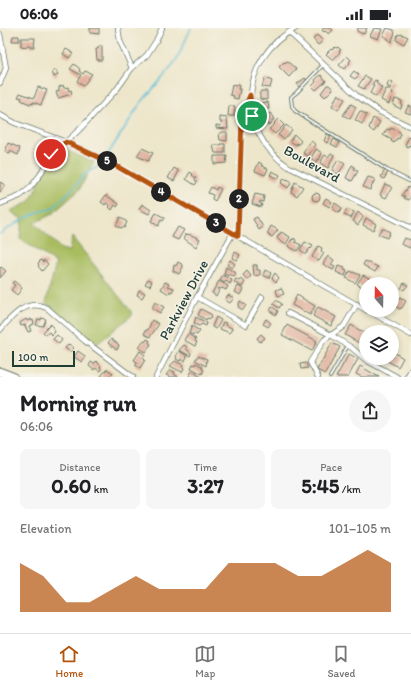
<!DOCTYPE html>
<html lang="en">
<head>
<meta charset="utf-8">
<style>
  :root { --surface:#fff; --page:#f6f6f6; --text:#202124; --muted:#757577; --line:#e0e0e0; --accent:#b45309 }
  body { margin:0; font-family:Itim,sans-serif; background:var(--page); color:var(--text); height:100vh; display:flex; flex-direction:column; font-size:15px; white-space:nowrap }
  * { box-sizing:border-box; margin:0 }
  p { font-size:13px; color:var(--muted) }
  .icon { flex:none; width:22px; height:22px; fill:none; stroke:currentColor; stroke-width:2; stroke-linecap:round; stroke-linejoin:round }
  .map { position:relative; height:349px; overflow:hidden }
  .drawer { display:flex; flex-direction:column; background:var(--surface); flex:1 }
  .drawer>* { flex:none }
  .needle { width:26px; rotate:340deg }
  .tools { position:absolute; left:359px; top:249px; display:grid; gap:8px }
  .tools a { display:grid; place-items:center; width:40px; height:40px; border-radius:50%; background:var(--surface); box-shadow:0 2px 6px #0003; font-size:20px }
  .scale { position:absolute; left:12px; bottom:10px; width:63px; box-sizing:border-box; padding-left:4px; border:2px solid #1f3d34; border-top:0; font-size:11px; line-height:14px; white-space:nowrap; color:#1f3d34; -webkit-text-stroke:3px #f7f3e8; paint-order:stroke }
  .pin { position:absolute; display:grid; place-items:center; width:34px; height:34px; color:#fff; margin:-17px; border:2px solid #fff; border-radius:50%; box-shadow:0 1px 4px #0007 }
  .km { position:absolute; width:20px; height:20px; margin:-10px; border-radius:50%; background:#222; color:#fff; font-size:11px; line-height:20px; text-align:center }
  .round { display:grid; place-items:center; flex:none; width:42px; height:42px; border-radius:21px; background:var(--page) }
  .head { display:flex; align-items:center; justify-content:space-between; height:68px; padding:0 20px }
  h1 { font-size:22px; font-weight:700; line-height:30px }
  .stats { display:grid; grid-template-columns:repeat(3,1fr); gap:6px; height:68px; padding:4px 20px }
  .stats div { display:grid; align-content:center; border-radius:8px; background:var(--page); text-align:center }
  .stats b { font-size:20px; font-weight:700 }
  .stats small { font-size:11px; font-weight:400 }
  .stats p { font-size:11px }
  .chart { height:112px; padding:8px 20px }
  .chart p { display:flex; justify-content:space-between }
  .chart svg { width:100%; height:72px; margin-top:4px; fill:var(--accent); opacity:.7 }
  .status { display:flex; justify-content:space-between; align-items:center; height:28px; padding:0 20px; background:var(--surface); direction:ltr }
  .status svg { height:11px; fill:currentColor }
  .tab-bar { display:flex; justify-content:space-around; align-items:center; height:56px; border-top:1px solid var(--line); background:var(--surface); font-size:11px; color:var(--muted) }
  .tab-bar a { display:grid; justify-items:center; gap:2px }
  .tab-bar .on { color:var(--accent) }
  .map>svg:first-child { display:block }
  .green { fill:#a9bd61; stroke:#647d4a }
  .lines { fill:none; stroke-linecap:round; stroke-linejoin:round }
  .stream { stroke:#58bcd6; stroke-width:1.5 }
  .building { fill:#e1b19d }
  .lane-casing { stroke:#677868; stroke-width:4 }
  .street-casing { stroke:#677868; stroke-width:6 }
  .highway-casing { stroke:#677868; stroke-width:10 }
  .lane { stroke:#fff; stroke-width:2 }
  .street { stroke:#fff; stroke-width:4.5 }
  .highway { stroke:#fff; stroke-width:8 }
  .route-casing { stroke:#fff; stroke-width:8 }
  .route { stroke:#b45309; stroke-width:5 }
  .labels { text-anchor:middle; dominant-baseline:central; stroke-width:3; stroke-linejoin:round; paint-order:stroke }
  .street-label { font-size:14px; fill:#1f3d34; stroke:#f7f3e8 }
</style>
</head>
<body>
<div class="status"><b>06:06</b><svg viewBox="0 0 49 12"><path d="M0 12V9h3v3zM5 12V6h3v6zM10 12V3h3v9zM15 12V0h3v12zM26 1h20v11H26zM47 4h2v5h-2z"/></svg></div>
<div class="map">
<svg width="411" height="349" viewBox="0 0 411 349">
  <rect width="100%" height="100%" fill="#f7f3e8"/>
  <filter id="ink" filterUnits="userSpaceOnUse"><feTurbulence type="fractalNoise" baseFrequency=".025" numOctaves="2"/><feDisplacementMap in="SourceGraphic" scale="8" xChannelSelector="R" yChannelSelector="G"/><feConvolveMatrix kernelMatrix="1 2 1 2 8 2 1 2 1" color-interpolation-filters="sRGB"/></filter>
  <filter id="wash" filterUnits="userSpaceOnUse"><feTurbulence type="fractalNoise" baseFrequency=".012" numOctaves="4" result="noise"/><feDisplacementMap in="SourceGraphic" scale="16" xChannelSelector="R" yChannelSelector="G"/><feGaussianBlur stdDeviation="0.9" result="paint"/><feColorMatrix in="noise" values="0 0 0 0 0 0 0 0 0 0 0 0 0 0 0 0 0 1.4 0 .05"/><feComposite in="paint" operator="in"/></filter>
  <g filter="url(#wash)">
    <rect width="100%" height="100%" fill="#ede6ca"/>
    <polygon class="green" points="56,118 94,134 79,162 52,186 34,195 61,221 69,223 72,209 133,286 97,316 46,275 56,235 20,211 22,191 10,183 29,174 35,164"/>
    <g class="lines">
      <path class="stream" d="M0,206C15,196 33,183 52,181L78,155L83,147L101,137L140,76L170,41L178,29L191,0"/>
    </g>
    <g id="blocks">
      <g class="building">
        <polygon points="90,0 99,0 99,6 90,5"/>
        <polygon points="324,0 331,0 333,2 329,6 325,3 324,4 322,2"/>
        <polygon points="358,0 367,0 364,6 362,5 362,6 357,3"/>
        <polygon points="374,0 382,1 378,11 370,8"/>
        <polygon points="387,0 394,2 394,4 395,5 391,14 388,12 389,11 383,8"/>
        <polygon points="398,6 400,7 401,6 408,9 404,16 396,12"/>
        <polygon points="317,7 323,13 318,17 313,11"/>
        <polygon points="13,8 19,8 19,13 12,13"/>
        <polygon points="21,10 35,10 34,19 29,19 29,17 27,17 27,19 21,18"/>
        <polygon points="99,18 102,18 102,32 97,32 96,21 98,21"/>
        <polygon points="335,19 337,20 338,19 341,22 339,23 340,24 333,32 326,26 331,21 332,22"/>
        <polygon points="66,21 73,25 69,30 63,26"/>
        <polygon points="347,28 351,32 349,34 350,35 344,41 339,37"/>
        <polygon points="287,33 296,41 289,49 279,39 284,34 285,35"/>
        <polygon points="74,36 80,41 79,43 83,46 85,43 92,46 83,58 77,53 81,47 70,41"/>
        <polygon points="56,42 58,47 54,49 52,44"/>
        <polygon points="354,43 359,47 355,51 350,48"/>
        <polygon points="321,47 326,53 316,62 312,58 316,54 315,52"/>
        <polygon points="365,48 371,51 364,61 358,58"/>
        <polygon points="265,50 272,53 270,60 262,59"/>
        <polygon points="305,50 307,53 299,59 297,56"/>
        <polygon points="375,52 378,53 376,55 382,60 376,69 370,65 374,58 372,57"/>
        <polygon points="389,53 393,55 389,62 393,64 389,76 381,72 386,61 388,61 389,59 387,58"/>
        <polygon points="236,56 239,57 238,61 240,61 238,71 233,70 234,68 230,67 232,57 236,58"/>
        <polygon points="63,57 64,60 68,59 69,63 71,62 72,66 58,70 56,64 59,63 59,59"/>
        <polygon points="327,57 329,57 333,61 325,69 321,65"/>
        <polygon points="38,59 47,62 41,77 33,74 33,76 30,75 30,76 21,72 22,70 18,69 20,65 34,70"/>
        <polygon points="261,63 267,63 267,72 260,71 260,66 259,66"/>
        <polygon points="338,66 345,71 338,82 332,78"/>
        <polygon points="395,71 402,73 401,81 393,77"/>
        <polygon points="268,74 269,81 264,81 264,83 261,84 260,75"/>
        <polygon points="351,76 356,79 350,91 343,87"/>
        <polygon points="409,77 411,78 411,86 405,84"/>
        <polygon points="229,78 235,78 234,88 228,88"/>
        <polygon points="360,83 367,87 362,96 355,92"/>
        <polygon points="271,85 274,92 272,92 272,94 271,96 267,97 263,88"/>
        <polygon points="220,89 227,90 228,101 216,100 216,97 221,98 222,94 220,94"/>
        <polygon points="373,90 380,94 374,104 369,100"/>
        <polygon points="278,91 284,97 275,106 269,101 275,96 274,95"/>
        <polygon points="286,97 292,102 284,111 278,107"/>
        <polygon points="391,100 400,104 400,106 401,106 399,111 397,110 394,115 391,113 392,112 383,107 387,101 390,102"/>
        <polygon points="223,104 227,104 227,113 220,112 219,106"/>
        <polygon points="294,106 301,113 298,117 297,115 296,117 290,113"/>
        <polygon points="327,106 331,108 327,115 324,113"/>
        <polygon points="409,109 411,110 411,118 409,117 408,119 405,117"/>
        <polygon points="334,111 340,115 337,119 331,116"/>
        <polygon points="311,113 316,117 308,128 303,125"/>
        <polygon points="8,115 20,120 18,127 10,123 10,126 5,124"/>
        <polygon points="221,116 225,116 225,125 215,125 213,117 221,117"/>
        <polygon points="142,120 153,125 148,133 137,128"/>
        <polygon points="316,121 322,125 319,132 318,131 316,134 311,130"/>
        <polygon points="331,125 334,127 328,140 320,135 325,127 328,129"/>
        <polygon points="214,128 227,128 226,135 214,136"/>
        <polygon points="338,132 345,136 338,146 332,142"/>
        <polygon points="259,134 262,136 261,137 268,141 265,147 255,143"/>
        <polygon points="352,137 355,139 354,141 358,143 352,153 346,150"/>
        <polygon points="174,140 179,143 174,153 168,150"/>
        <polygon points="385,142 388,144 384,151 381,149"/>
        <polygon points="272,143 280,147 278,151 270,147"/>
        <polygon points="190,144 193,146 192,147 196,150 195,152 197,154 195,157 186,151"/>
        <polygon points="368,149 375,151 370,162 363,159"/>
        <polygon points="284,150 287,152 288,151 291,155 288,160 281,155"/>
        <polygon points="0,154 5,157 0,165"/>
        <polygon points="295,154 303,159 297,168 291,164"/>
        <polygon points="385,156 392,159 386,170 380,167"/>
        <polygon points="211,159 216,162 217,159 221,161 215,173 212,171 213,167 208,165"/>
        <polygon points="408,159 411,160 411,168 409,172 404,170 405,168 402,168 405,162 406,163"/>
        <circle cx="316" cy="169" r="4"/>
        <polygon points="255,166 264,168 263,174 260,173 259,175 262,176 261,179 252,176"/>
        <polygon points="106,167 119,176 117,179 115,177 112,182 109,179 110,177 106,175 105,177 101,174"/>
        <polygon points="326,170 332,174 329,179 323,175"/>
        <polygon points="335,175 342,180 339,185 332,181"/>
        <polygon points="142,176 151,182 149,186 139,181"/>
        <polygon points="347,181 354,184 351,190 344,187"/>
        <polygon points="358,184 363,189 358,197 353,193"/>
        <polygon points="156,185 165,190 163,193 161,192 158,198 151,193"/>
        <polygon points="120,189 127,194 124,200 122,199 121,200 116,198"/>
        <polygon points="257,189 263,199 259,202 253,191"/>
        <polygon points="366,190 376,196 373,202 363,197"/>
        <polygon points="271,198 278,202 272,209 267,206"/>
        <polygon points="178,199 184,202 178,212 172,209"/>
        <polygon points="382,200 390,204 387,210 378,206"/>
        <polygon points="281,204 290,209 286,216 282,215 277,210"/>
        <polygon points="186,206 191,207 200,211 196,219 186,212 184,210"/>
        <polygon points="294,210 296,212 295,214 301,217 297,223 288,218 292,211 293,212"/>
        <polygon points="404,210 411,212 411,219 410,220 401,216"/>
        <polygon points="305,214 313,218 311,221 310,220 306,226 300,222"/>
        <polygon points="318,218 322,220 321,223 324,225 319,233 312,229"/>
        <polygon points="235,224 240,227 237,232 232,230"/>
        <polygon points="328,228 334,232 331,237 335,239 333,242 323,236"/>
        <polygon points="41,232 43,234 44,232 48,236 42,243 38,238 39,237 38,235"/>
        <polygon points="230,232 235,236 232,240 227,237"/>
        <polygon points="365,233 378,239 375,244 363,237"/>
        <polygon points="178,234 183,237 183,239 179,246 173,243 174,237 176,238"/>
        <polygon points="253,237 257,237 257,242 260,242 260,247 254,248"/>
        <polygon points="338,238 345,240 344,242 347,243 345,248 336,244"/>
        <polygon points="1,239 6,243 0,250 0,240"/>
        <polygon points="226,239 236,245 234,249 230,246 229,248 224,246"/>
        <polygon points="265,242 271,245 269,250 263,247"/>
        <polygon points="247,243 251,248 247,252 243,247"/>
        <polygon points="350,243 360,247 355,255 346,250"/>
        <polygon points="275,245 279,250 276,254 272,250"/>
        <polygon points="223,247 232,252 230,256 226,253 224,255 220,252"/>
        <polygon points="363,247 369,250 366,256 365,261 357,256"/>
        <polygon points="148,251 152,253 150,258 145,256"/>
        <polygon points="236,251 239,253 241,251 245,254 242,259 234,254"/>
        <polygon points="14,253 22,260 17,267 11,262 15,257 12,255"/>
        <polygon points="219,253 228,258 226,262 222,260 221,261 218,260 217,261 219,263 216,268 212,265"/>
        <polygon points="165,254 169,256 168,258 174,260 172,264 170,263 169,266 161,261"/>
        <polygon points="404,255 408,257 404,262 401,260"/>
        <polygon points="238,258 243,261 240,267 235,264"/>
        <polygon points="281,260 284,266 278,268 276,262"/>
        <polygon points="139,262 145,265 142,270 137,267"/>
        <polygon points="228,267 234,270 230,275 225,272"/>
        <polygon points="297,267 315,278 310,287 292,277"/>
        <polygon points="400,269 406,273 402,280 401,280 400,281 396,279 396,277 395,277"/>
        <polygon points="276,272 282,276 279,280 273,276"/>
        <polygon points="240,273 246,277 243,282 238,279"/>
        <polygon points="155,274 164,279 160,285 152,280"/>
        <polygon points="272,279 278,283 276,287 270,283"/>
        <polygon points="318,279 336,289 331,298 313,288"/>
        <polygon points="201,281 212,287 210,291 207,290 206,292 198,287"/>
        <polygon points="196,289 207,295 206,298 202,296 199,298 194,296"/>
        <polygon points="216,289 221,292 216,301 212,299"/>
        <polygon points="41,290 46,291 43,298 36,297 38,291 41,292"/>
        <polygon points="26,291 27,293 31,291 31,293 33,292 34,296 29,298 31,303 28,304 25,297 21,298 20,295"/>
        <polygon points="266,291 271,295 268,299 263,296"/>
        <polygon points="152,292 159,296 150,309 144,306 146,302 148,302"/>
        <polygon points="223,294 226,295 225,297 232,300 230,305 220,301"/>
        <polygon points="51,296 55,304 52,307 49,304 46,307 43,304"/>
        <polygon points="287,297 317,313 312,323 282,307"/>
        <polygon points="351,297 366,306 366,312 363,317 345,307"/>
        <polygon points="192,298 200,303 197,307 194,305 193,307 189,305"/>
        <polygon points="188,306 196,311 195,313 197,314 195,318 184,312"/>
        <polygon points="261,306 265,310 260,314 257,310"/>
        <polygon points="57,307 62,312 59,316 53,311"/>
        <polygon points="111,311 119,317 117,322 108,315"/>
        <polygon points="147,311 150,313 149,315 151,316 146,324 139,320 143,313 145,314"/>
        <polygon points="332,315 340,319 325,346 317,342"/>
        <polygon points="69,316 74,320 70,324 65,320"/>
        <polygon points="184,317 187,319 186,321 188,322 188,323 191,325 190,328 179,322"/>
        <polygon points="78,323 85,328 82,334 74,329"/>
        <polygon points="140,323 145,327 143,330 145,332 140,340 135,337 137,334 134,332"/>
        <polygon points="179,323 187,328 185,333 181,331 180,333 176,331 177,329 176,328"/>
        <polygon points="392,323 403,330 398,339 383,330 392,330"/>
        <polygon points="349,326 358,331 348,349 336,349"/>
        <polygon points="198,328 207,331 206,338 195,332"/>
        <polygon points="96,333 101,338 100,339 101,341 100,343 95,340 94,342 89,338 91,334 94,336"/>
        <polygon points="175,333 183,337 182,339 184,340 182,344 170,338"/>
        <polygon points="196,335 203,339 202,341 204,342 202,346 191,340 193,336 195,337"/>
        <polygon points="306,335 308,340 301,341 300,336"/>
        <polygon points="360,338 379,349 362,349 356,346"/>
        <polygon points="107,341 113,345 108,349 103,349 101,348"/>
        <polygon points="170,342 175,344 174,346 179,349 171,349 166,347"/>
        <polygon points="192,343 201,349 191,349 189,348"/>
      </g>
    </g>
  </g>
  <g filter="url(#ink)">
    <use href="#blocks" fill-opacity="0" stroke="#677868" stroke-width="1"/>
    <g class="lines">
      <g class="lane-casing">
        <g id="lane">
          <polyline points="323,37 296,65 291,69 292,78 295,83 387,142 411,154"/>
          <polyline points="330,349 347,319"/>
        </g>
      </g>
      <g class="street-casing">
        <g id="street">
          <polyline points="118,0 120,13 132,40"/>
          <path d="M296,0C239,30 235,104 289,139L411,200"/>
          <polyline points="289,4 357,68 380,84 411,99"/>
          <polyline points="0,6 6,40 0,55"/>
          <polyline points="0,87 15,95 66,114 111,135 366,282"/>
          <polyline points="0,176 20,168 30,160 40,147 51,126 58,119 66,114 80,101 117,61 132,40 147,27 156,13 162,0"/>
          <polyline points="238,208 242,89 249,69"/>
          <polyline points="197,269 246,297 262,269"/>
          <polyline points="367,282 411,307"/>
          <polyline points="288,285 331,307 352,320 366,332 397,349"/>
          <path d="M0,302C12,288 27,270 47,280L85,313L133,349"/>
          <polyline points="156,349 197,269 233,205"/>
          <polyline points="318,349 310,334 324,312 344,298 357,276"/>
          <polyline points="407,349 411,342"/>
        </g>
      </g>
      <g class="highway-casing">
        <polyline id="highway" points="0,344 13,349"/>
      </g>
      <use href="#lane" class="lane"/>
      <use href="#street" class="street"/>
      <use href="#highway" class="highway"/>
    </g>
  </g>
  <g class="lines" filter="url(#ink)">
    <g class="route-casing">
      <polyline id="route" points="51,126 58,119 66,114 111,135 238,208 242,88 250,67 252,88"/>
    </g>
    <use href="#route" class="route"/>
  </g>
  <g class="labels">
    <g class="street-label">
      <text transform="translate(312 136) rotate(29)">Boulevard</text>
      <text transform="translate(184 272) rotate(-62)">Parkview Drive</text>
    </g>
  </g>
</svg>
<div class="tools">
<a><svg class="needle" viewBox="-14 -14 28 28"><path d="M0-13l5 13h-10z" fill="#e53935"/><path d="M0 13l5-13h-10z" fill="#757577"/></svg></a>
<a><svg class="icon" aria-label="layers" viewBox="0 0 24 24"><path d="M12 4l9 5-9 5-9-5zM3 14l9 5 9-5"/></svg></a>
</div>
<div class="scale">100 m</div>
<div class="pin" style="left:252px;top:88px;background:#1e9e55"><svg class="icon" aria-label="arrive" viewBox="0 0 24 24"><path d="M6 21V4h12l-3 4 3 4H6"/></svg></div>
<div class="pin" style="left:51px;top:126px;background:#d93025"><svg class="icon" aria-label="check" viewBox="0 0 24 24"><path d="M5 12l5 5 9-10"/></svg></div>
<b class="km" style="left:239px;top:171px">2</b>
<b class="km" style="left:216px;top:195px">3</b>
<b class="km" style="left:161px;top:164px">4</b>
<b class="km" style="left:107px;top:133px">5</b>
</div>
<section class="drawer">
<div class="head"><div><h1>Morning run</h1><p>06:06</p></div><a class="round"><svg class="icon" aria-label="share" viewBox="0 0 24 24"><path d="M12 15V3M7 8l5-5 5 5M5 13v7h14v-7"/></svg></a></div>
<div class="stats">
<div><p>Distance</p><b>0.60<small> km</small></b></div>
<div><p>Time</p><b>3:27</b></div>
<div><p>Pace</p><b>5:45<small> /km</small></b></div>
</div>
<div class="chart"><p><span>Elevation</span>101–105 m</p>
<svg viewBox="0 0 160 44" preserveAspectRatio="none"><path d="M0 44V14L10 22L20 38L30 38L40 30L50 22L60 30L70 30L80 30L90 14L100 14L110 14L120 22L130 22L140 14L150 6L160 14V44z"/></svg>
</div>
</section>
<nav class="tab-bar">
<a class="on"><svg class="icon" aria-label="home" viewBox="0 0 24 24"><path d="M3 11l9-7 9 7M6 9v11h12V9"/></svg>Home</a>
<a><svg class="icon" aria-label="map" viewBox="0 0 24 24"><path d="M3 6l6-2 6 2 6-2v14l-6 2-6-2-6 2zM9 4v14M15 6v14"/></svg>Map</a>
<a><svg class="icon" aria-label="saved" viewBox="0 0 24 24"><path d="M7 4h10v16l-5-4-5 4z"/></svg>Saved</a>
</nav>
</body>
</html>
